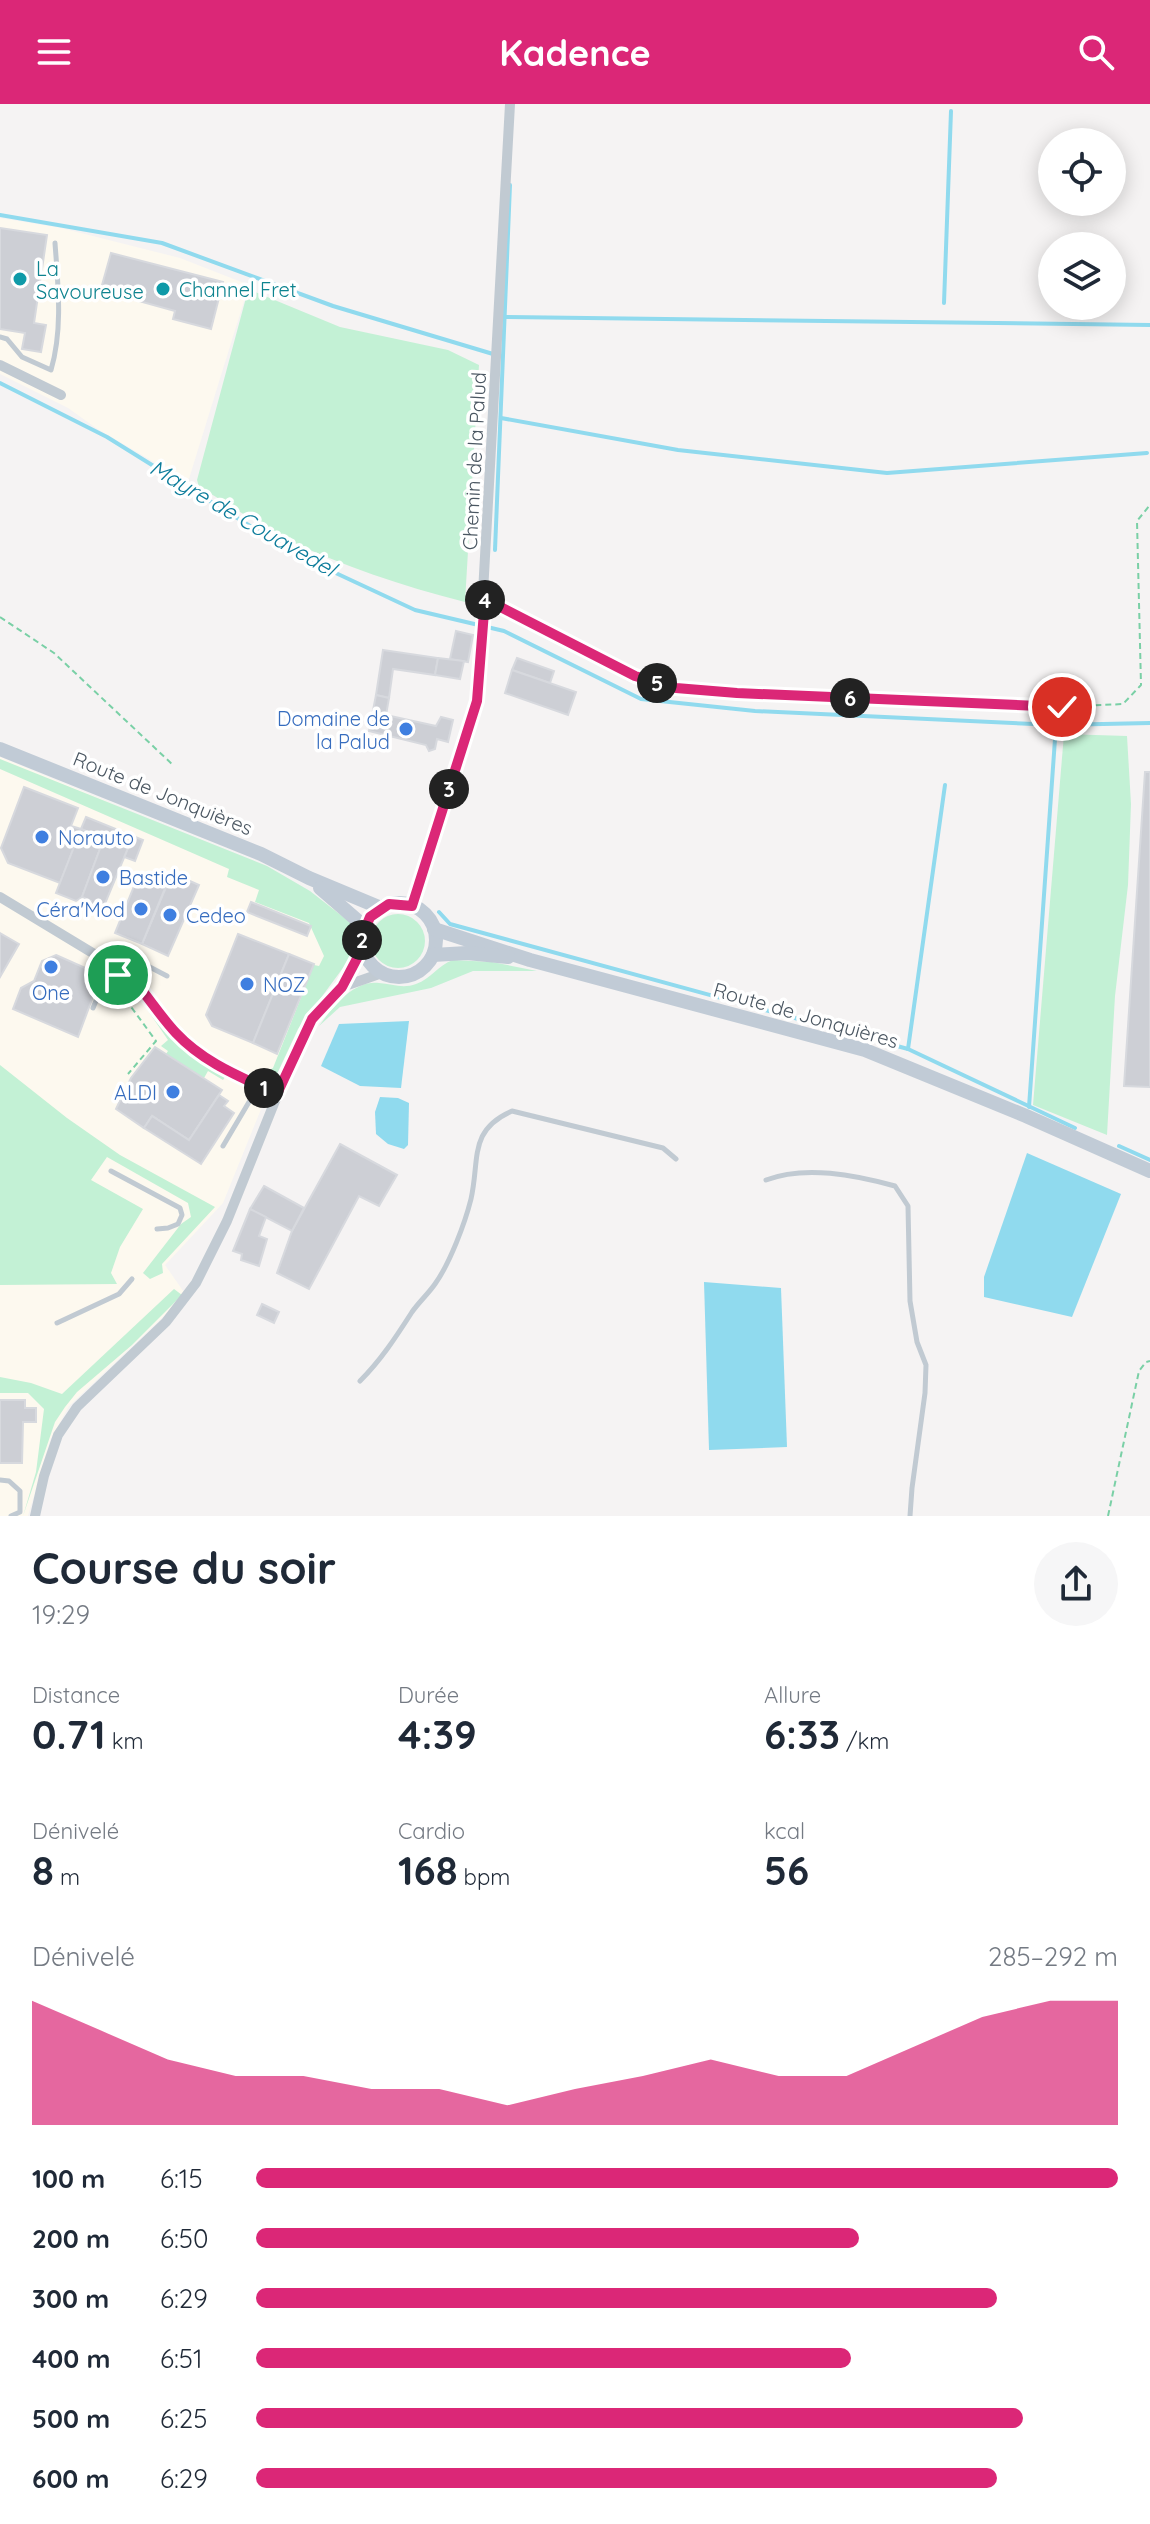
<!DOCTYPE html>
<html lang="fr">
<head>
<meta charset="utf-8">
<style>
  :root { --surface:#fff; --page:#f6f6f7; --text:#1f2937; --muted:#747a83; --accent:#db2777 }
  body { margin:0; font-family:Quicksand,sans-serif; background:var(--page); color:var(--text); height:100vh; display:flex; flex-direction:column; font-size:30px; white-space:nowrap }
  * { box-sizing:border-box; margin:0 }
  p { font-size:26px; color:var(--muted) }
  .icon { flex:none; width:44px; height:44px; fill:none; stroke:currentColor; stroke-width:2; stroke-linecap:round; stroke-linejoin:round }
  .map { position:relative; height:1412px; overflow:hidden }
  .panel { display:flex; flex-direction:column; background:var(--surface); flex:1 }
  .panel>* { flex:none }
  .buttons { position:absolute; left:1038px; top:24px; display:grid; gap:16px }
  .buttons a { display:grid; place-items:center; width:88px; height:88px; border-radius:50%; background:var(--surface); box-shadow:0 4px 20px #0003; font-size:40px }
  .pin { position:absolute; display:grid; place-items:center; width:68px; height:68px; color:#fff; margin:-34px; border:4px solid #fff; border-radius:50%; box-shadow:0 2px 8px #0007 }
  .km { position:absolute; width:40px; height:40px; margin:-20px; border-radius:50%; background:#222; color:#fff; font-size:22px; line-height:40px; text-align:center }
  .round { display:grid; place-items:center; flex:none; width:84px; height:84px; border-radius:42px; background:var(--page) }
  .summary { display:flex; align-items:center; justify-content:space-between; height:136px; padding:0 32px }
  h1 { font-size:44px; font-weight:700; line-height:60px }
  .metrics { display:grid; grid-template-columns:repeat(3,1fr); gap:12px; height:136px; padding:8px 32px }
  .metrics div { display:grid; align-content:center }
  .metrics b { font-size:40px; font-weight:700 }
  .metrics small { font-size:22px; font-weight:400 }
  .metrics p { font-size:22px }
  .chart { height:224px; padding:16px 32px }
  .chart p { display:flex; justify-content:space-between }
  .chart svg { width:100%; height:144px; margin-top:8px; fill:var(--accent); opacity:.7 }
  ul { padding:0 32px; list-style:none; font-size:26px }
  li { display:grid; grid-template-columns:128px 96px 1fr; align-items:center; height:60px }
  li i { height:20px; border-radius:10px; background:var(--accent) }
  header { display:flex; justify-content:space-between; align-items:center; height:104px; padding:0 32px; background:var(--accent); color:#fff; font-size:36px; font-weight:700 }
  .map>svg:first-child { display:block }
  .commercial { fill:#fdf9ef }
  .green { fill:#c3f1d5 }
  .water { fill:#90daee }
  .lines { fill:none; stroke-linecap:round; stroke-linejoin:round }
  .stream { stroke:#90daee; stroke-width:4 }
  .building { fill:#cdcfd5; stroke:#d7d9de; stroke-width:2 }
  .path { stroke:#7ad0a6; stroke-width:2; stroke-dasharray:6 4; stroke-linecap:butt }
  .lane { stroke:#c1cad2; stroke-width:5 }
  .street { stroke:#c1cad2; stroke-width:10 }
  .secondary { stroke:#c1cbd6; stroke-width:14 }
  .route-casing { stroke:#fff; stroke-width:16 }
  .route { stroke:#db2777; stroke-width:10 }
  .culture-dot { fill:#0f9aa8; stroke:#fff; stroke-width:3 }
  .shop-dot { fill:#3f7fe0; stroke:#fff; stroke-width:3 }
  .labels { text-anchor:middle; dominant-baseline:central; stroke-width:7; stroke-linejoin:round; paint-order:stroke }
  .culture-label { font-size:20px; fill:#0d838f; stroke:#fff; text-anchor:start }
  .street-label { font-size:20px; fill:#4a5661; stroke:#fff }
  .shop-label { font-size:20px; fill:#366cbe; stroke:#fff; text-anchor:start }
  .water-label { font-size:22px; font-style:italic; fill:#0c7c9b; stroke:#fff }
</style>
</head>
<body>
<header><svg class="icon" aria-label="menu" viewBox="0 0 24 24"><path d="M4 6h16M4 12h16M4 18h16"/></svg>Kadence<svg class="icon" aria-label="search" viewBox="0 0 24 24"><circle cx="10" cy="10" r="6"/><path d="M15 15l6 6"/></svg></header>
<div class="map">
<svg width="1150" height="1412" viewBox="0 0 1150 1412">
  <rect width="100%" height="100%" fill="#f5f3f3"/>
  <g class="commercial">
    <polygon points="0,114 61,124 180,154 249,181 188,378 96,324 68,304 0,270"/>
    <polygon points="0,653 106,697 322,798 339,806 351,819 276,968 223,1099 165,1161 186,1191 69,1302 50,1336 28,1412 0,1412"/>
  </g>
  <g class="green">
    <path d="M253,187L340,223L448,246L479,261L465,498C402,482 342,462 284,434C255,419 228,399 199,383L197,376L247,190Z"/>
    <polygon points="1064,630 1127,632 1131,700 1128,781 1115,892 1107,1031 1033,1001"/>
    <polygon points="0,655 267,762 310,787 351,819 354,826 351,853 298,925 276,972 269,975 260,971 273,964 314,861 319,862 324,852 309,819 255,798 259,786 227,773 229,765 0,665"/>
    <circle cx="398" cy="837" r="27"/>
    <path d="M453,856L492,858L537,867H473L431,884L340,903L319,922C332,904 353,876 379,879C392,880 403,885 416,880C431,875 438,861 453,856Z"/>
    <path d="M132,886C147,896 154,912 165,925C181,945 203,961 225,973L223,976L208,967L204,974L166,950L168,947L161,942L168,936L138,892L130,897L127,894L129,888Z"/>
    <polygon points="0,961 67,1014 120,1051 215,1103 162,1160 163,1169 150,1175 143,1169 181,1120 191,1113 188,1099 107,1053 91,1076 143,1105 120,1143 111,1169 117,1180 0,1181"/>
    <polygon points="174,1185 182,1191 132,1241 77,1288 65,1303 55,1318 23,1412 36,1368 44,1305 28,1289 0,1289 0,1273 31,1279 62,1290"/>
  </g>
  <g class="water">
    <polygon points="409,917 401,984 360,982 321,962 339,920"/>
    <polygon points="380,993 398,994 409,999 408,1041 404,1045 388,1040 376,1030 375,1008"/>
    <polygon points="1027,1049 1121,1090 1072,1213 984,1193 984,1173"/>
    <polygon points="704,1178 781,1184 787,1343 709,1346"/>
  </g>
  <g class="lines">
    <g class="stream">
      <polyline points="0,111 162,139 333,202 493,250"/>
      <polyline points="944,199 951,7"/>
      <polyline points="505,213 1150,221"/>
      <polyline points="0,279 107,333 295,450 415,506 504,527 641,595 755,607 1056,621 1150,619"/>
      <polyline points="501,314 678,346 887,369 1147,349"/>
      <polyline points="495,446 510,81"/>
      <polyline points="439,808 450,820 908,945 1075,1024"/>
      <polyline points="908,945 945,681"/>
      <polyline points="1029,1003 1056,621"/>
      <polyline points="1119,1042 1150,1056"/>
    </g>
  </g>
  <g class="building">
    <polygon points="0,124 47,131 34,219 46,221 41,248 22,245 25,229 0,225"/>
    <polygon points="111,149 223,178 211,225 173,215 175,207 106,188 102,181"/>
    <polygon points="456,527 473,531 468,558 450,555"/>
    <polygon points="383,546 438,554 435,571 393,565 389,594 376,591"/>
    <polygon points="438,554 464,557 460,575 435,571"/>
    <polygon points="517,554 554,567 550,579 512,566"/>
    <polygon points="512,566 576,588 568,611 505,589"/>
    <polygon points="376,591 389,594 386,611 436,622 441,613 453,616 448,638 437,635 435,645 429,647 426,641 369,627"/>
    <polygon points="1145,668 1150,668 1150,983 1124,982"/>
    <polygon points="24,683 78,704 71,722 81,725 60,779 8,759 1,744"/>
    <polygon points="86,713 143,736 135,757 124,753 128,744 81,725"/>
    <polygon points="81,725 104,734 82,793 76,797 56,789"/>
    <polygon points="104,734 128,744 102,807 92,803 91,797 82,793"/>
    <polygon points="172,769 199,781 168,852 142,840"/>
    <polygon points="139,770 166,782 142,840 115,829"/>
    <polygon points="251,798 311,822 307,832 247,808"/>
    <polygon points="0,829 19,840 0,873"/>
    <polygon points="238,830 289,850 253,939 212,922 206,911"/>
    <polygon points="289,850 314,860 277,950 253,939"/>
    <polygon points="56,851 101,871 78,933 13,905 21,884 34,877 42,857"/>
    <polygon points="155,943 222,986 189,1036 152,1012 144,1024 116,1005 131,974"/>
    <polygon points="219,991 228,997 224,1002 234,1009 201,1060 144,1024 152,1012 189,1036"/>
    <polygon points="340,1040 397,1071 379,1102 359,1092 309,1185 277,1169 292,1127"/>
    <polygon points="264,1082 304,1104 292,1127 250,1105"/>
    <polygon points="250,1105 266,1113 259,1132 267,1135 259,1162 241,1156 242,1150 233,1147"/>
    <polygon points="262,1200 279,1208 274,1219 257,1211"/>
    <polygon points="0,1296 25,1296 25,1304 36,1304 36,1318 23,1318 22,1359 0,1359"/>
  </g>
  <g class="lines">
    <g class="path">
      <polyline points="495,500 635,572 676,584 737,589 1062,603 1123,600 1141,581 1137,417 1150,401"/>
      <polyline points="0,513 54,549 173,661"/>
      <polyline points="119,878 118,885 156,937 128,970"/>
      <polyline points="1108,1412 1139,1267 1146,1258 1150,1257"/>
    </g>
    <g class="lane">
      <path d="M0,233L7,235L22,253L51,266C63,225 58,181 55,139"/>
      <polyline points="93,904 117,846 167,872"/>
      <polyline points="223,1042 249,998"/>
      <polyline points="111,1067 180,1104 182,1111 178,1120 168,1124 157,1125"/>
      <path d="M766,1076C805,1061 855,1071 895,1082L908,1102L910,1197L917,1238L926,1261L925,1289L912,1384L910,1412"/>
      <polyline points="57,1219 119,1190 132,1175"/>
      <path d="M360,1277C381,1256 396,1233 412,1208C419,1198 428,1190 435,1180C450,1159 465,1119 471,1095C480,1056 468,1026 512,1007L663,1044L676,1055"/>
      <polyline points="0,1376 9,1377 20,1387 20,1408 11,1412"/>
    </g>
    <g class="street">
      <polyline points="0,261 61,291"/>
      <polyline points="0,793 129,871 178,931 214,961 277,990"/>
      <polyline points="412,802 477,597 510,0"/>
      <polyline points="342,883 382,869"/>
      <polyline points="35,1412 44,1372 58,1331 77,1303 166,1218 196,1179 227,1117 293,952 312,915 342,883 363,843"/>
    </g>
    <g class="secondary">
      <polyline points="0,645 261,750 309,774 381,804"/>
      <polyline points="320,784 365,823"/>
      <circle cx="399" cy="836" r="37"/>
      <polyline points="434,825 530,856 865,946 1026,1012 1150,1067"/>
      <polyline points="433,851 467,849 508,853"/>
    </g>
  </g>
  <g class="lines">
    <g class="route-casing">
      <path id="route" d="M118,871L122,867L129,871C146,889 159,911 176,929C204,959 241,973 277,990L312,915L342,883L363,843V830L370,813L389,800L412,802L477,597L485,495L635,572L676,584L737,589L1062,603"/>
    </g>
    <use href="#route" class="route"/>
  </g>
  <g class="culture-dot">
    <circle cx="20" cy="175" r="8"/>
    <circle cx="163" cy="185" r="8"/>
  </g>
  <g class="shop-dot">
    <circle cx="406" cy="625" r="8"/>
    <circle cx="42" cy="733" r="8"/>
    <circle cx="103" cy="773" r="8"/>
    <circle cx="141" cy="805" r="8"/>
    <circle cx="170" cy="811" r="8"/>
    <circle cx="51" cy="863" r="8"/>
    <circle cx="247" cy="880" r="8"/>
    <circle cx="173" cy="988" r="8"/>
  </g>
  <g class="labels">
    <g class="culture-label">
      <text x="36" y="164">La<tspan x="36" dy="23">Savoureuse</tspan></text>
      <text x="179" y="185">Channel Fret</text>
    </g>
    <g class="street-label">
      <text transform="translate(474 357) rotate(-87)">Chemin de la Palud</text>
      <text transform="translate(163 689) rotate(22)">Route de Jonquières</text>
      <text transform="translate(806 911) rotate(16)">Route de Jonquières</text>
    </g>
    <g class="shop-label">
      <text x="390" y="614" text-anchor="end">Domaine de<tspan x="390" dy="23">la Palud</tspan></text>
      <text x="58" y="733">Norauto</text>
      <text x="119" y="773">Bastide</text>
      <text x="125" y="805" text-anchor="end">Céra'Mod</text>
      <text x="186" y="811">Cedeo</text>
      <text x="263" y="880">NOZ</text>
      <text x="51" y="888" text-anchor="middle">One</text>
      <text x="157" y="988" text-anchor="end">ALDI</text>
    </g>
    <g class="water-label">
      <text transform="translate(243 414) rotate(30)">Mayre de Couavedel</text>
    </g>
  </g>
</svg>
<div class="buttons">
<a><svg class="icon" aria-label="locate" viewBox="0 0 24 24"><circle cx="12" cy="12" r="6"/><path d="M12 2v4M12 18v4M2 12h4M18 12h4"/></svg></a>
<a><svg class="icon" aria-label="layers" viewBox="0 0 24 24"><path d="M12 4l9 5-9 5-9-5zM3 14l9 5 9-5"/></svg></a>
</div>
<div class="pin" style="left:118px;top:871px;background:#1e9e55"><svg class="icon" aria-label="arrive" viewBox="0 0 24 24"><path d="M6 21V4h12l-3 4 3 4H6"/></svg></div>
<div class="pin" style="left:1062px;top:603px;background:#d93025"><svg class="icon" aria-label="check" viewBox="0 0 24 24"><path d="M5 12l5 5 9-10"/></svg></div>
<b class="km" style="left:264px;top:984px">1</b>
<b class="km" style="left:362px;top:836px">2</b>
<b class="km" style="left:449px;top:685px">3</b>
<b class="km" style="left:485px;top:496px">4</b>
<b class="km" style="left:657px;top:579px">5</b>
<b class="km" style="left:850px;top:594px">6</b>
</div>
<section class="panel">
<div class="summary"><div><h1>Course du soir</h1><p>19:29</p></div><a class="round"><svg class="icon" aria-label="share" viewBox="0 0 24 24"><path d="M12 15V3M7 8l5-5 5 5M5 13v7h14v-7"/></svg></a></div>
<div class="metrics">
<div><p>Distance</p><b>0.71<small> km</small></b></div>
<div><p>Durée</p><b>4:39</b></div>
<div><p>Allure</p><b>6:33<small> /km</small></b></div>
</div>
<div class="metrics">
<div><p>Dénivelé</p><b>8<small> m</small></b></div>
<div><p>Cardio</p><b>168<small> bpm</small></b></div>
<div><p>kcal</p><b>56</b></div>
</div>
<div class="chart"><p><span>Dénivelé</span>285–292 m</p>
<svg viewBox="0 0 160 44" preserveAspectRatio="none"><path d="M0 44V6L10 15L20 24L30 29L40 29L50 33L60 33L70 38L80 33L90 29L100 24L110 29L120 29L130 20L140 11L150 6L160 6V44z"/></svg>
</div>
<ul>
<li><b>100 m</b>6:15<i style="width:100%"></i></li>
<li><b>200 m</b>6:50<i style="width:70%"></i></li>
<li><b>300 m</b>6:29<i style="width:86%"></i></li>
<li><b>400 m</b>6:51<i style="width:69%"></i></li>
<li><b>500 m</b>6:25<i style="width:89%"></i></li>
<li><b>600 m</b>6:29<i style="width:86%"></i></li>
</ul>
</section>
</body>
</html>
